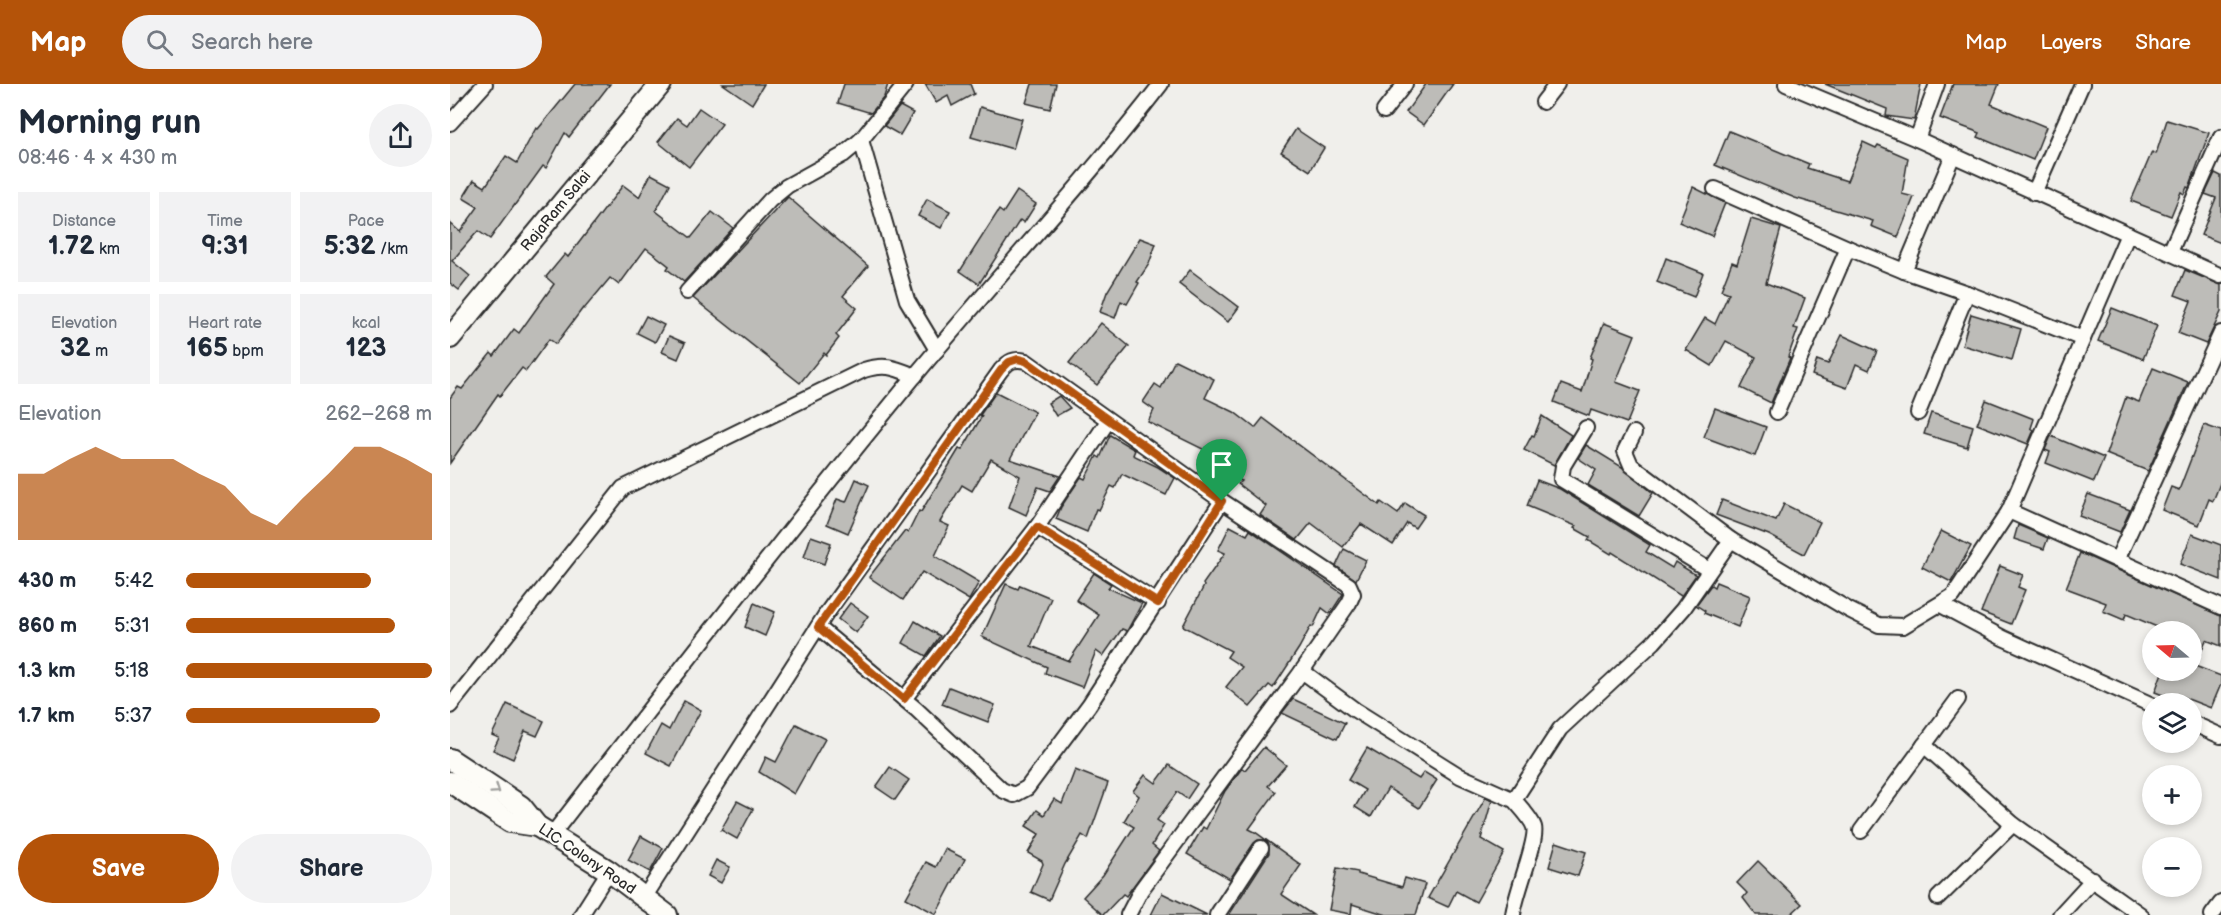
<!DOCTYPE html>
<html lang="en">
<head>
<meta charset="utf-8">
<style>
  :root { --surface:#fff; --page:#f2f2f3; --text:#1f2937; --muted:#747a83; --accent:#b45309 }
  body { margin:0; font-family:"Balsamiq Sans",sans-serif; background:var(--page); color:var(--text); height:100vh; display:flex; flex-direction:column; font-size:22px; white-space:nowrap }
  * { box-sizing:border-box; margin:0 }
  p { font-size:20px; color:var(--muted) }
  .icon { flex:none; width:33px; height:33px; fill:none; stroke:currentColor; stroke-width:2; stroke-linecap:round; stroke-linejoin:round }
  .map { position:relative; flex:1; overflow:hidden }
  .sheet { display:flex; flex-direction:column; background:var(--surface); width:450px }
  .sheet>* { flex:none }
  .needle { width:39px; rotate:289deg }
  .fabs { position:absolute; left:1692px; top:537px; display:grid; gap:12px }
  .fabs a { display:grid; place-items:center; width:60px; height:60px; border-radius:50%; background:var(--surface); box-shadow:0 3px 9px #0003; font-size:30px }
  .pin { position:absolute; display:grid; place-items:center; width:51px; height:51px; color:#fff; margin:-62px -26px; border-radius:50% 50% 50% 0; rotate:-45deg; box-shadow:0 0 6px #0007 }
  .pin .icon { rotate:45deg }
  .round { display:grid; place-items:center; flex:none; width:63px; height:63px; border-radius:32px; background:var(--page) }
  .summary { display:flex; align-items:center; justify-content:space-between; height:102px; padding:0 18px }
  h1 { font-size:33px; font-weight:700; line-height:45px }
  .stats { display:grid; grid-template-columns:repeat(3,1fr); gap:9px; height:102px; padding:6px 18px }
  .stats div { display:grid; align-content:center; border-radius:0px; background:var(--page); text-align:center }
  .stats b { font-size:26px; font-weight:700 }
  .stats small { font-size:16px; font-weight:400 }
  .stats p { font-size:16px }
  .chart { height:168px; padding:12px 18px }
  .chart p { display:flex; justify-content:space-between }
  .chart svg { width:100%; height:108px; margin-top:6px; fill:var(--accent); opacity:.7 }
  .button { display:flex; gap:12px; margin-top:auto; padding:12px 18px }
  .button a { flex:1; height:69px; border-radius:36px; background:var(--accent); color:#fff; font-size:24px; font-weight:700; line-height:69px; text-align:center }
  .button a+a { background:var(--page); color:var(--text) }
  ul { padding:0 18px; list-style:none; font-size:20px }
  li { display:grid; grid-template-columns:96px 72px 1fr; align-items:center; height:45px }
  li i { height:15px; border-radius:8px; background:var(--accent) }
  header { display:flex; align-items:center; gap:36px; box-sizing:border-box; height:84px; padding:0 30px; background:var(--accent); color:#fff }
  header strong { font-size:28px }
  nav { display:flex; gap:33px; margin-inline-start:auto; font-size:21px }
  .search { width:420px; height:54px; background:var(--page); display:flex; align-items:center; gap:15px; box-sizing:border-box; padding:0 21px; border-radius:33px; color:var(--muted); font-size:22px }
  main { display:flex; flex:1; min-height:0 }
  .map>svg:first-child { display:block }
  .building { fill:#bdbcb8; stroke:#2b2b2b; stroke-width:1.5 }
  .lines { fill:none; stroke-linecap:round; stroke-linejoin:round }
  .street-casing { stroke:#2b2b2b; stroke-width:18 }
  .secondary-casing { stroke:#2b2b2b; stroke-width:24 }
  .street { stroke:#fdfcf7; stroke-width:14 }
  .secondary { stroke:#fdfcf7; stroke-width:20 }
  .oneway { stroke:#9e9e9b }
  .route-casing { stroke:#fff; stroke-width:12 }
  .route { stroke:#b45309; stroke-width:8 }
  .labels { text-anchor:middle; dominant-baseline:central; stroke-width:4.5; stroke-linejoin:round; paint-order:stroke }
  .street-label { font-size:15px; fill:#2b2b2b; stroke:#fdfcf7 }
</style>
</head>
<body>
<header>
<strong>Map</strong>
<div class="search"><svg class="icon" aria-label="search" viewBox="0 0 24 24"><circle cx="10" cy="10" r="6"/><path d="M15 15l6 6"/></svg>Search here</div>
<nav><a>Map</a><a>Layers</a><a>Share</a></nav>
</header>
<main>
<section class="sheet">
<div class="summary"><div><h1>Morning run</h1><p>08:46 · 4 × 430 m</p></div><a class="round"><svg class="icon" aria-label="share" viewBox="0 0 24 24"><path d="M12 15V3M7 8l5-5 5 5M5 13v7h14v-7"/></svg></a></div>
<div class="stats">
<div><p>Distance</p><b>1.72<small> km</small></b></div>
<div><p>Time</p><b>9:31</b></div>
<div><p>Pace</p><b>5:32<small> /km</small></b></div>
</div>
<div class="stats">
<div><p>Elevation</p><b>32<small> m</small></b></div>
<div><p>Heart rate</p><b>165<small> bpm</small></b></div>
<div><p>kcal</p><b>123</b></div>
</div>
<div class="chart"><p><span>Elevation</span>262–268 m</p>
<svg viewBox="0 0 160 44" preserveAspectRatio="none"><path d="M0 44V17L10 17L20 11L30 6L40 11L50 11L60 11L70 17L80 22L90 33L100 38L110 27L120 17L130 6L140 6L150 11L160 17V44z"/></svg>
</div>
<ul>
<li><b>430 m</b>5:42<i style="width:75%"></i></li>
<li><b>860 m</b>5:31<i style="width:85%"></i></li>
<li><b>1.3 km</b>5:18<i style="width:100%"></i></li>
<li><b>1.7 km</b>5:37<i style="width:79%"></i></li>
</ul>
<div class="button"><a>Save</a><a>Share</a></div>
</section>
<div class="map">
<svg width="1771" height="831" viewBox="0 0 1771 831">
  <rect width="100%" height="100%" fill="#f0efeb"/>
  <filter id="ink" filterUnits="userSpaceOnUse"><feTurbulence type="fractalNoise" baseFrequency=".0167" numOctaves="2"/><feDisplacementMap in="SourceGraphic" scale="12" xChannelSelector="R" yChannelSelector="G"/><feConvolveMatrix kernelMatrix="1 2 1 2 8 2 1 2 1" color-interpolation-filters="sRGB"/></filter>
  <g filter="url(#ink)">
    <g class="building">
      <polygon points="125,0 160,0 119,53 115,49 96,84 93,82 40,155 28,147 2,177 20,192 9,206 0,199 0,139 10,148 28,123 13,114 24,96 35,103 56,72 67,79 86,44 88,45"/>
      <polygon points="273,0 314,0 302,20"/>
      <polygon points="394,0 438,0 434,13 421,29 388,19"/>
      <polygon points="475,0 520,0 524,10 502,22 498,12 486,19"/>
      <polygon points="582,0 606,0 600,25 576,19"/>
      <polygon points="976,0 1003,0 974,41 956,28"/>
      <polygon points="1375,0 1471,0 1464,36 1436,32 1437,25"/>
      <polygon points="1503,0 1549,0 1541,20 1596,43 1583,76 1528,53 1530,49 1490,34"/>
      <polygon points="450,22 463,29 450,51 434,42"/>
      <polygon points="530,23 572,35 563,65 521,53"/>
      <polygon points="249,24 272,40 239,83 208,58 227,34 237,41"/>
      <polygon points="1717,36 1759,49 1739,104 1737,103 1734,110 1731,108 1721,132 1681,117 1702,68 1706,70"/>
      <polygon points="846,45 874,64 860,87 831,68"/>
      <polygon points="1279,47 1359,80 1357,84 1397,97 1413,58 1426,64 1428,61 1458,74 1452,110 1464,113 1448,153 1421,142 1423,137 1345,114 1265,81"/>
      <polygon points="1765,89 1771,92 1771,159 1751,151 1766,114 1755,110"/>
      <polygon points="201,90 220,100 206,127 241,154 262,128 283,144 234,198 217,185 219,182 196,164 169,201 160,194 134,225 133,224 106,260 99,255 76,287 72,284 50,312 48,310 0,379 0,314 8,303 12,305 41,269 44,272 64,245 69,249 104,200 96,193 115,170 118,173 173,101 189,113"/>
      <polygon points="1243,103 1275,119 1262,152 1229,138"/>
      <polygon points="567,107 586,120 574,139 570,136 529,200 510,187 549,126 553,129"/>
      <polygon points="338,113 418,182 393,212 407,224 386,251 389,254 376,271 374,269 350,299 243,214"/>
      <polygon points="477,115 500,127 491,144 468,132"/>
      <polygon points="1301,135 1331,144 1316,199 1355,214 1344,244 1348,245 1338,273 1340,274 1321,319 1291,304 1306,273 1276,257 1262,282 1236,266 1255,234 1265,240 1279,209 1271,206 1282,178 1287,180"/>
      <polygon points="690,154 706,160 699,180 687,198 689,199 677,220 671,217 665,234 650,228 657,208"/>
      <polygon points="1216,174 1253,189 1244,213 1207,198"/>
      <polygon points="740,186 789,223 778,238 729,200"/>
      <polygon points="1735,186 1771,201 1771,228 1756,260 1728,249 1741,217 1725,211"/>
      <polygon points="1662,224 1707,242 1693,275 1648,257"/>
      <polygon points="1521,230 1571,245 1562,276 1512,261"/>
      <polygon points="196,232 214,241 205,258 187,249"/>
      <polygon points="651,239 679,262 647,301 619,279"/>
      <polygon points="1154,239 1185,251 1166,298 1190,307 1177,339 1141,326 1139,332 1104,318 1111,300 1132,308 1142,275 1140,274"/>
      <polygon points="1392,251 1427,267 1419,286 1406,280 1397,304 1362,291 1367,276 1378,280"/>
      <polygon points="219,252 235,259 228,275 212,268"/>
      <polygon points="725,276 764,295 755,314 784,328 805,344 813,334 929,421 931,418 948,430 955,419 974,431 965,444 957,439 943,461 911,440 893,463 861,439 847,456 810,431 816,422 788,400 791,397 755,375 759,368 698,338 704,326 693,318 705,300 711,304"/>
      <polygon points="1703,284 1738,298 1698,387 1656,370 1676,313 1689,318"/>
      <polygon points="546,308 585,328 560,375 610,392 600,407 588,403 576,431 559,423 570,392 541,375 522,407 512,401 490,438 499,442 485,472 529,498 519,516 472,488 453,516 419,493 455,447 458,449 469,427 471,428 509,365 512,366 532,332 530,331"/>
      <polygon points="609,312 620,324 606,332 598,319"/>
      <polygon points="1536,316 1584,335 1581,344 1584,346 1578,360 1527,340"/>
      <polygon points="1265,324 1316,343 1305,372 1254,353"/>
      <polygon points="1481,329 1523,342 1517,363 1474,350"/>
      <polygon points="1092,332 1121,351 1104,381 1074,366 1082,351 1084,352"/>
      <polygon points="1754,341 1771,347 1771,397 1763,417 1759,415 1749,441 1712,426 1721,403 1729,406"/>
      <polygon points="660,351 685,366 683,371 708,383 725,394 716,411 672,390 665,404 661,402 649,426 646,425 637,448 606,435 611,423 631,393 635,395 647,372 650,374"/>
      <polygon points="1601,352 1654,374 1644,398 1596,379 1600,368 1595,366"/>
      <polygon points="1136,361 1172,383 1203,409 1189,432 1138,401 1146,386 1128,374"/>
      <polygon points="406,395 419,401 398,449 377,440 387,415 396,418"/>
      <polygon points="1087,396 1110,405 1200,461 1196,468 1222,484 1225,478 1246,491 1231,512 1162,468 1161,470 1138,456 1140,453 1124,444 1126,442 1077,422"/>
      <polygon points="1638,410 1680,426 1670,448 1629,432"/>
      <polygon points="1272,416 1326,437 1334,420 1370,438 1354,470 1319,451 1266,431"/>
      <polygon points="1568,441 1598,454 1594,465 1564,455"/>
      <polygon points="780,442 797,451 800,446 893,510 880,530 872,524 863,543 861,542 849,564 823,604 819,601 800,623 776,603 792,583 777,573 781,567 733,542 754,502 753,500 775,469 768,466"/>
      <polygon points="1491,447 1521,462 1501,498 1472,483"/>
      <polygon points="1742,450 1771,461 1771,496 1730,480"/>
      <polygon points="361,452 381,459 374,480 354,473"/>
      <polygon points="894,465 916,476 906,496 886,482"/>
      <polygon points="1630,469 1771,532 1771,562 1756,556 1745,582 1771,592 1771,600 1761,624 1730,612 1728,617 1705,608 1713,586 1742,586 1742,548 1719,548 1676,530 1674,536 1653,527 1656,519 1616,504"/>
      <polygon points="1550,482 1573,491 1568,503 1575,506 1561,540 1531,528"/>
      <polygon points="644,489 661,500 658,504 692,519 677,547 672,545 653,572 646,567 632,603 595,589 597,583 532,553 556,500 568,505 570,501 601,514 581,562 619,577 649,531 626,516"/>
      <polygon points="1266,498 1300,512 1288,543 1254,529 1255,527 1246,521 1261,501 1264,503"/>
      <polygon points="304,519 325,528 315,552 295,543"/>
      <polygon points="400,519 418,532 406,549 388,535"/>
      <polygon points="465,537 490,552 476,572 453,559"/>
      <polygon points="499,603 545,621 538,638 492,620"/>
      <polygon points="843,615 895,639 887,655 832,629"/>
      <polygon points="234,617 251,626 221,682 196,669 211,641 219,646"/>
      <polygon points="57,620 94,637 87,652 75,647 63,675 43,666 49,654 42,651"/>
      <polygon points="346,640 375,655 344,710 309,688 316,673 326,678"/>
      <polygon points="814,663 836,681 818,702 826,708 799,745 805,748 851,781 831,810 863,831 779,831 819,769 819,761 815,756 808,756 804,759 780,795 737,770 753,743 756,745 775,707 792,684 795,686"/>
      <polygon points="917,664 969,695 974,688 987,696 969,724 938,704 921,733 905,723 915,706 898,696"/>
      <polygon points="719,681 747,700 737,715 727,708 707,736 714,741 702,761 709,767 676,812 673,810 653,831 633,813 653,791 684,743 674,737 689,712 683,707 695,691 706,699"/>
      <polygon points="440,683 459,696 445,716 426,703"/>
      <polygon points="625,686 658,699 638,755 632,751 615,780 599,816 581,808 593,780 592,777 578,769 589,750 576,742 587,726 594,731 604,715 612,720"/>
      <polygon points="1036,713 1042,716 1031,755 1054,768 1026,818 1006,807 998,823 978,814"/>
      <polygon points="287,717 303,725 287,755 271,746"/>
      <polygon points="191,752 213,764 200,788 178,776"/>
      <polygon points="1106,758 1136,768 1128,792 1099,783"/>
      <polygon points="495,765 515,775 486,830 456,814 476,778 486,783"/>
      <polygon points="266,776 280,783 271,799 258,792"/>
      <polygon points="1308,777 1352,820 1340,831 1306,831 1293,814 1297,809 1287,799"/>
      <polygon points="887,784 908,788 908,790 952,803 955,794 975,800 966,831 937,831 902,820 901,830 879,826"/>
      <polygon points="712,809 757,831 701,831"/>
    </g>
    <g class="lines">
      <g class="street-casing">
        <g id="street">
          <polyline points="1336,0 1467,55"/>
          <polyline points="1487,0 1467,55 1771,192"/>
          <polyline points="1093,18 1107,0"/>
          <polyline points="934,27 955,0"/>
          <polyline points="0,39 35,0"/>
          <polyline points="411,56 457,216 487,266"/>
          <polyline points="1503,71 1454,187 1517,209 1633,255"/>
          <polyline points="1265,105 1398,164"/>
          <polyline points="1584,109 1632,0"/>
          <polyline points="1720,168 1771,53"/>
          <polyline points="237,208 320,116 337,102 393,71 411,56 456,0"/>
          <polyline points="1327,328 1398,164 1454,187"/>
          <polyline points="1468,329 1517,209"/>
          <polyline points="1136,344 1113,382 1111,395 1259,486"/>
          <polyline points="1184,349 1175,367 1181,381 1281,456"/>
          <polyline points="1559,427 1771,523"/>
          <polyline points="587,443 658,337"/>
          <polyline points="1667,476 1771,249"/>
          <polyline points="1491,521 1553,554 1702,621"/>
          <polyline points="368,543 466,625 552,706 564,711 577,704 639,621 772,417"/>
          <polyline points="454,615 587,443 708,519"/>
          <path d="M0,622L173,404L414,286C436,279 445,284 465,292"/>
          <polyline points="1742,639 1771,652"/>
          <polyline points="1474,661 1563,740 1691,831"/>
          <polyline points="1411,747 1508,615"/>
          <path d="M101,752C220,598 340,444 463,294C545,195 633,101 711,0"/>
          <path d="M194,814L376,530L551,286C559,277 564,274 576,277L772,417L899,501L903,510L899,519L852,587"/>
          <polyline points="1488,814 1563,740"/>
          <polyline points="131,831 159,787"/>
          <polyline points="678,831 691,806 852,587 905,626 1010,692 1064,716 1110,645 1204,558 1233,525 1281,456 1399,526 1429,541 1453,542 1503,512 1559,427 1678,150"/>
          <polyline points="767,831 811,764"/>
          <path d="M1063,831C1065,810 1088,757 1084,743C1081,734 1070,723 1064,716"/>
          <polyline points="1610,831 1643,795"/>
          <polyline points="1762,831 1771,819"/>
        </g>
      </g>
      <g class="secondary-casing">
        <g id="secondary">
          <polyline points="0,254 211,0"/>
          <polyline points="0,675 71,722 87,742 159,787 217,831"/>
          <polyline points="0,698 60,738 87,742"/>
        </g>
      </g>
      <use href="#street" class="street"/>
      <use href="#secondary" class="secondary"/>
    </g>
    <defs><path id="oneway-chevron" d="M-2-3.5L2.5 0L-2 3.5" fill="none" stroke-width="1.6" stroke-linecap="round" stroke-linejoin="round" transform="scale(1.5)"/></defs>
    <use class="oneway" href="#oneway-chevron" transform="translate(46 706) rotate(34)"/>
  </g>
  <g class="lines" filter="url(#ink)">
    <g class="route-casing">
      <polygon id="route" points="568,275 576,277 772,417 708,519 587,443 454,615 368,543 551,286 559,278"/>
    </g>
    <use href="#route" class="route"/>
  </g>
  <g class="labels">
    <g class="street-label">
      <text transform="translate(106 127) rotate(-50)">RajaRam Salai</text>
      <text transform="translate(137 775) rotate(34)">LIC Colony Road</text>
    </g>
  </g>
</svg>
<div class="fabs">
<a><svg class="needle" viewBox="-14 -14 28 28"><path d="M0-13l5 13h-10z" fill="#e53935"/><path d="M0 13l5-13h-10z" fill="#747a83"/></svg></a>
<a><svg class="icon" aria-label="layers" viewBox="0 0 24 24"><path d="M12 4l9 5-9 5-9-5zM3 14l9 5 9-5"/></svg></a>
<a>+</a>
<a>−</a>
</div>
<div class="pin" style="left:772px;top:417px;background:#1e9e55"><svg class="icon" aria-label="arrive" viewBox="0 0 24 24"><path d="M6 21V4h12l-3 4 3 4H6"/></svg></div>
</div>
</main>
</body>
</html>
